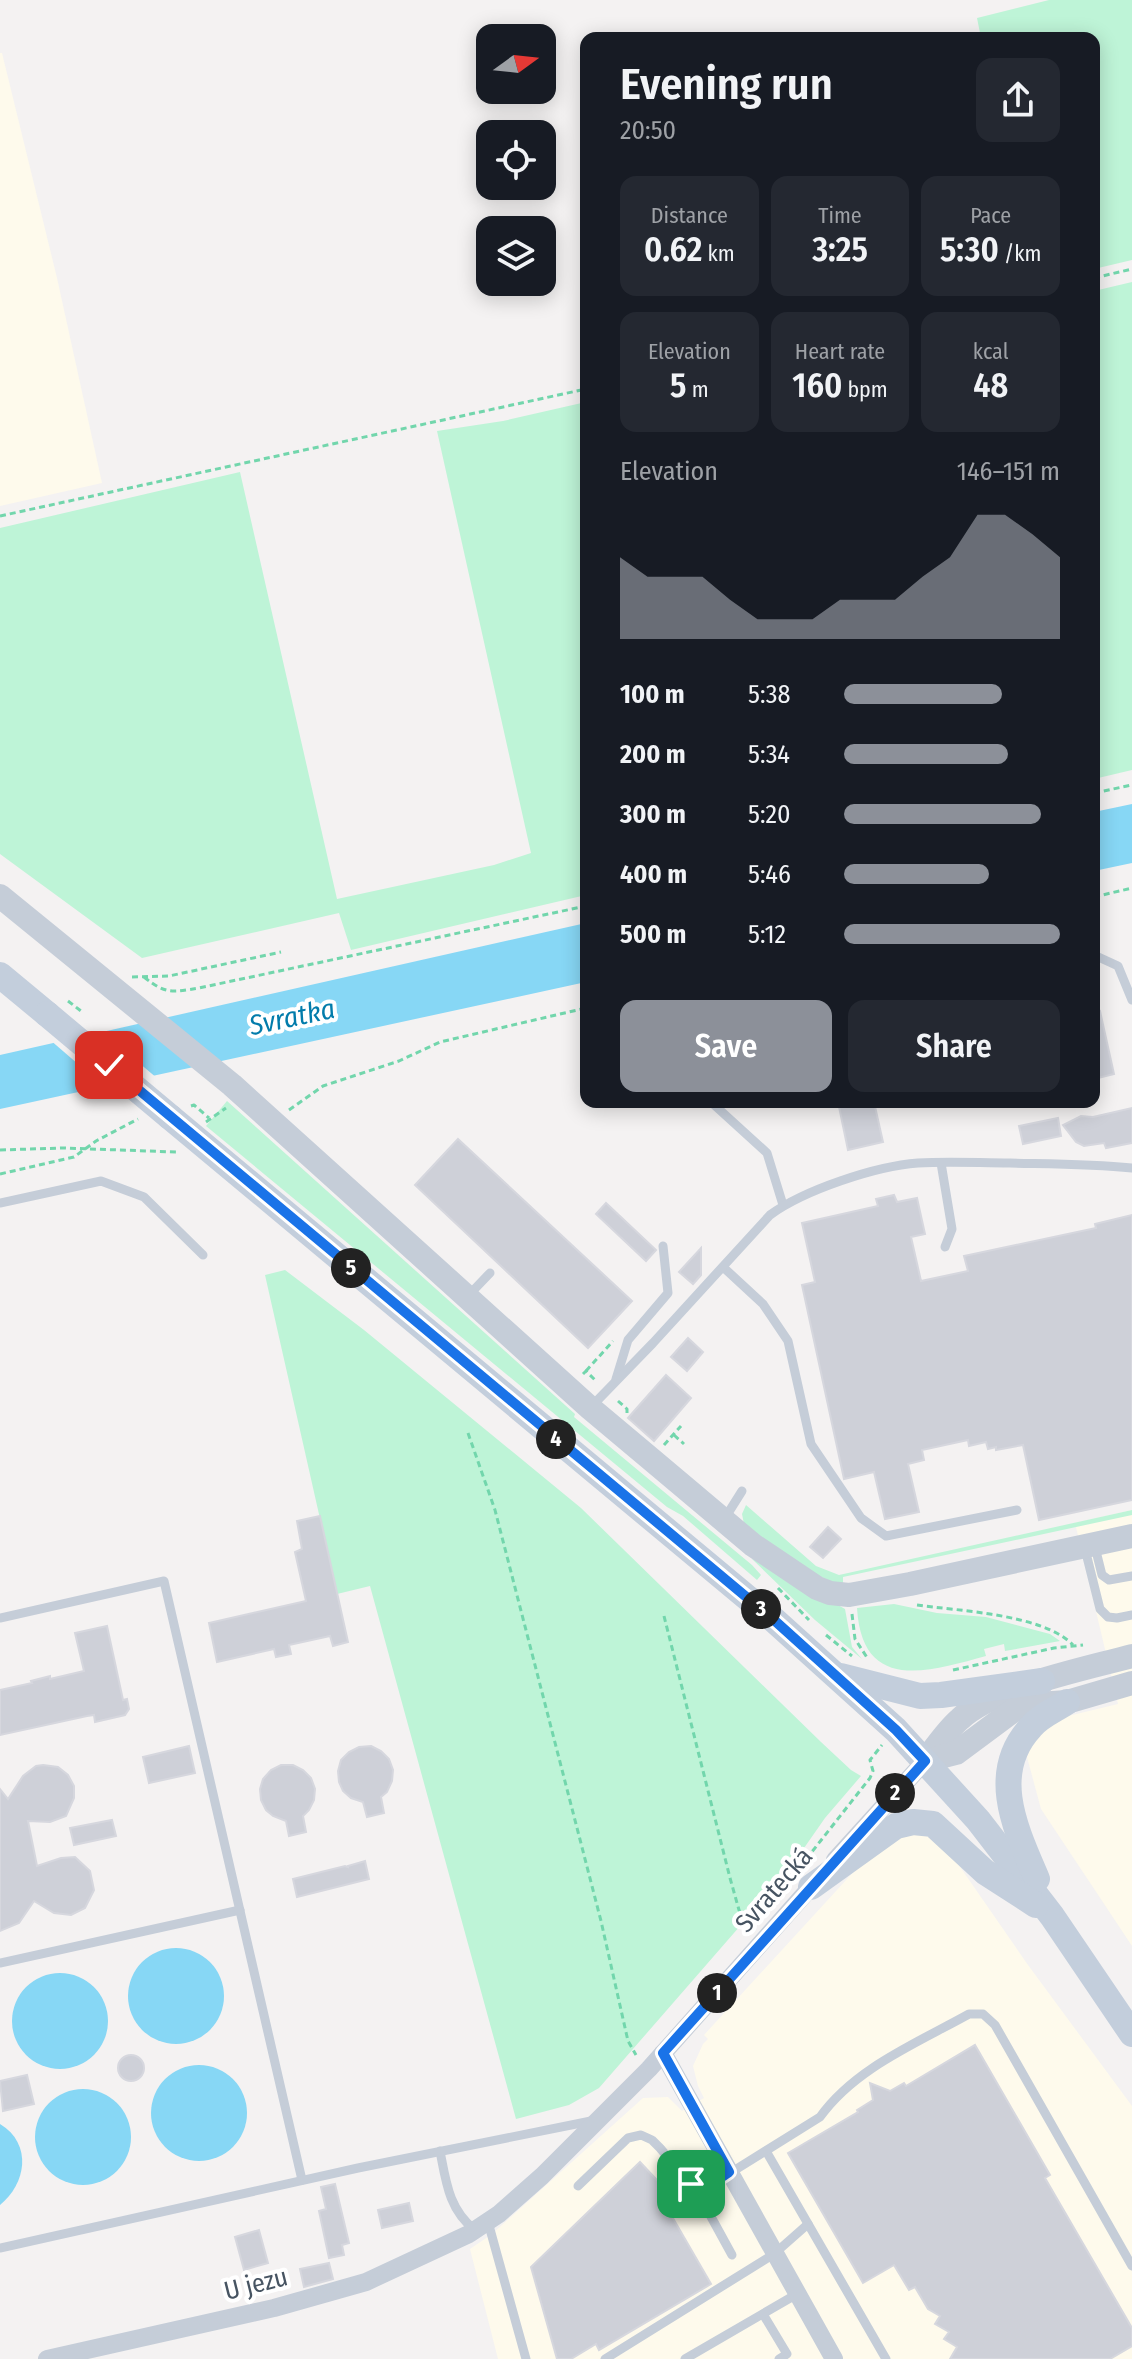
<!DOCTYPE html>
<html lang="en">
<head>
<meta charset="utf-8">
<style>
  :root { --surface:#171b24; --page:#242831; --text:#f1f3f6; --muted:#9ea1a6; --accent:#8c9099 }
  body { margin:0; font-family:"Fira Sans Condensed",sans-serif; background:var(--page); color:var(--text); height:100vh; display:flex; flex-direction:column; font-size:30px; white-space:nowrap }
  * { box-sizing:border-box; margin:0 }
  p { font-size:26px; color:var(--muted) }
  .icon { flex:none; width:44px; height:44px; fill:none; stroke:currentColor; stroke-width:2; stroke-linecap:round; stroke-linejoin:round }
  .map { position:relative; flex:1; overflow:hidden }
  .drawer { position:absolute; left:580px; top:32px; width:520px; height:1076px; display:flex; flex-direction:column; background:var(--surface); border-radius:16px; box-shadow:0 4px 20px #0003 }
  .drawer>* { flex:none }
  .needle { width:52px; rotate:75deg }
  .tools { position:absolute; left:476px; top:24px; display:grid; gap:16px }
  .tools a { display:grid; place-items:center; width:80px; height:80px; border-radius:16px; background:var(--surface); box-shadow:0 4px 20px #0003; font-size:40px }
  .pin { position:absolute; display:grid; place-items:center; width:68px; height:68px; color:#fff; margin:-34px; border-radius:16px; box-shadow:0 4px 12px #0006 }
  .km { position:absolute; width:40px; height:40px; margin:-20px; border-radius:50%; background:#222; color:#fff; font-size:22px; line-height:40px; text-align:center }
  .round { display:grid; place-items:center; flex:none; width:84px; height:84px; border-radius:16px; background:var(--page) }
  .headline { display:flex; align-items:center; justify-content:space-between; height:136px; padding:0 40px }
  h1 { font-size:44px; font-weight:600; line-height:60px }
  .stats { display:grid; grid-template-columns:repeat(3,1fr); gap:12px; height:136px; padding:8px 40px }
  .stats div { display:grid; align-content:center; border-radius:16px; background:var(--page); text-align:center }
  .stats b { font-size:34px; font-weight:600 }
  .stats small { font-size:22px; font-weight:400 }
  .stats p { font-size:22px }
  .chart { height:224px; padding:16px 40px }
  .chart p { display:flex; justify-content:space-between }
  .chart svg { width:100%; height:144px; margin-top:8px; fill:var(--accent); opacity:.7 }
  .cta { display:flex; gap:16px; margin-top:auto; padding:16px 40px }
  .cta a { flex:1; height:92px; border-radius:16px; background:var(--accent); color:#fff; font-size:32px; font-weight:600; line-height:92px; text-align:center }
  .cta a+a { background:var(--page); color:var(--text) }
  ul { padding:0 40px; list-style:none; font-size:26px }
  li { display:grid; grid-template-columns:128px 96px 1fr; align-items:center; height:60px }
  li i { height:20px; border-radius:10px; background:var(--accent) }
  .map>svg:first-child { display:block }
  .commercial { fill:#fefaec }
  .green { fill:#bef4d7 }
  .water { fill:#87d7f5 }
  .pier { fill:#f4f2f2 }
  .building { fill:#ced0d8; stroke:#d6d7de; stroke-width:2 }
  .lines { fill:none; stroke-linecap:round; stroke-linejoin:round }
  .path { stroke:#72d6ac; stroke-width:3; stroke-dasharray:6 4; stroke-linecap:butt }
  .service { stroke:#c5cdd8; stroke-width:9 }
  .minor { stroke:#c5cdd8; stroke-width:18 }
  .tertiary { stroke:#c5cdd8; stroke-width:24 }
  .secondary { stroke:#c3cedc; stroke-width:26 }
  .secondary-bridge { stroke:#c3cedc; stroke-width:26 }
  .route-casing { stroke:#fff; stroke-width:16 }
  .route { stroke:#1a73e8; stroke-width:10 }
  .labels { text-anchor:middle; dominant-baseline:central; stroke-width:8; stroke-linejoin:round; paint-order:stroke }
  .street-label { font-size:26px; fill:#475462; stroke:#fff }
  .water-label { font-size:28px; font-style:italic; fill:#027cab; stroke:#fff }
</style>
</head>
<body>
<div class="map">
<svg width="1132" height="2359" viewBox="0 0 1132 2359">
  <rect width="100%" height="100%" fill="#f4f2f2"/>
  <g class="commercial">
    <polygon points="0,53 2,53 57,278 102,483 0,506"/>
    <polygon points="1132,1510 1132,1946 1041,1809 1027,1757 1031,1745 1040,1734 1064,1717 1118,1704 1075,1523"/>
    <polygon points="923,1827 949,1851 1028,1965 1132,2106 1132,2359 498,2359 470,2249 492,2234 643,2098 668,2097 682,2111 704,2098 698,2086 693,2066 703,2044 708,2039 704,2035 870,1854"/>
  </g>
  <g class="green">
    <polygon points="1049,0 1132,0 1132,260 1094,269 1094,38 981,38 977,18"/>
    <polygon points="1132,282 1132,770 1094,779 1094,291"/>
    <polygon points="586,402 586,895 351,950 339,913 142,958 0,854 0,528 240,472 337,899 494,865 531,853 437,431 503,421"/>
    <polygon points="227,1101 575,1414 574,1417 752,1565 761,1575 757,1580 683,1516 667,1507 206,1126"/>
    <polygon points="285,1270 364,1330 581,1508 821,1742 851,1770 861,1776 825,1818 788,1871 599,2088 569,2105 516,2119 370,1586 337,1594 265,1275"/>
    <polygon points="746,1505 816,1566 839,1575 1132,1510 1132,1515 843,1577 843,1587 804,1569 744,1524 742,1514"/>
    <polygon points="752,1559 760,1561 845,1609 852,1647 862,1659 815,1620"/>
    <path d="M894,1604L937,1613L986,1617L1050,1634L1060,1641L1005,1651L1004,1644L984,1649L986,1656C928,1672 862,1693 857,1608Z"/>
  </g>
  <g class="water">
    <polygon points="1132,804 1132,863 1094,871 1094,812"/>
    <polygon points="586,923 586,982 0,1109 0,1055"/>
    <circle cx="176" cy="1996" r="48"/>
    <circle cx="60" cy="2021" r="48"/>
    <circle cx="199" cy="2113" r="48"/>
    <circle cx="83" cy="2137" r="48"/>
    <path d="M0,2124C33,2144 26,2184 0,2205Z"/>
  </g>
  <polygon class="pier" points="98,1028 158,1079 108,1090 49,1039"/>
  <g class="building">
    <polygon points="1100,1011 1114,1074 1094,1079 1094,1012"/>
    <polygon points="838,1102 874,1102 883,1142 848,1150"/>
    <polygon points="1132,1108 1132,1143 1106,1148 1104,1143 1084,1146 1076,1142 1063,1125 1081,1116 1093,1117"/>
    <polygon points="1058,1118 1061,1136 1023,1144 1019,1126"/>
    <polygon points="458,1139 632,1301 588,1348 415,1185"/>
    <polygon points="894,1195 897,1202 917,1198 925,1234 911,1237 921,1281 968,1271 964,1256 1096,1228 1095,1224 1132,1215 1132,1500 1039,1520 1023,1445 996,1450 996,1447 988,1449 986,1442 969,1446 968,1440 922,1450 924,1460 908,1464 919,1512 885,1519 874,1472 844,1479 802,1285 815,1282 802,1223 878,1206 876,1199"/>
    <polygon points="606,1203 656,1250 646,1261 596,1214"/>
    <polygon points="701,1248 701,1275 693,1284 679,1272"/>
    <polygon points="688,1338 703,1352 687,1371 671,1357"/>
    <polygon points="666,1375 691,1398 654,1441 628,1418"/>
    <polygon points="320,1516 348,1642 333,1646 330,1636 289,1645 291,1654 276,1657 274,1649 217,1662 209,1623 306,1601 295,1552 302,1549 297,1521"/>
    <polygon points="828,1527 841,1539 823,1558 810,1547"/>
    <polygon points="107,1626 123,1700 127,1699 129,1709 125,1715 95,1722 94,1715 87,1716 0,1735 0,1690 32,1683 31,1681 50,1676 50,1679 84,1671 75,1633"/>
    <polygon points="189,1746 195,1773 149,1783 143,1757"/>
    <polygon points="371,1746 381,1751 389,1759 393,1770 392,1781 387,1792 381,1797 384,1813 367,1817 363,1802 351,1798 343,1791 339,1782 338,1771 341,1760 349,1752 359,1747"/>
    <polygon points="43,1765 58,1767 68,1775 74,1786 74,1798 66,1816 50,1822 28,1821 37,1866 61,1858 75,1857 90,1871 94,1890 85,1908 71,1915 54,1913 34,1901 19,1923 0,1931 0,1789 8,1799 23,1776 36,1766"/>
    <polygon points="281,1765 293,1765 303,1770 311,1778 315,1789 314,1800 309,1810 303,1816 306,1832 289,1836 286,1821 273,1816 266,1810 261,1800 260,1789 263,1779 271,1770"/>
    <polygon points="112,1820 116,1836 74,1845 70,1828"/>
    <polygon points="365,1861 369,1879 297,1897 293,1879 345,1866 348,1867 348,1866"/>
    <polygon points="975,2045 1050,2175 1045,2178 1132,2328 1132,2346 1110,2359 950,2359 957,2347 944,2339 949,2332 935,2324 940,2316 928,2309 915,2287 909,2290 894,2265 863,2283 788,2153 858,2112 857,2110 873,2100 870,2083 890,2091 904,2083 906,2086"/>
    <circle cx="131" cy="2068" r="13"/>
    <polygon points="27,2075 34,2104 3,2111 0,2081"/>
    <polygon points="640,2162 670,2194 663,2201 711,2284 599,2350 596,2344 571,2359 557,2359 531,2267"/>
    <polygon points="335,2184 349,2243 342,2245 344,2255 329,2258 319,2211 326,2209 321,2187"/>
    <polygon points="409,2203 413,2221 382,2228 378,2210"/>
    <polygon points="259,2230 268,2263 244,2270 235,2237"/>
    <polygon points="329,2263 333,2279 304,2287 300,2269"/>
  </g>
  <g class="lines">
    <g class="path">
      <polyline points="1094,278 1132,269"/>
      <polyline points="0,516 586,389"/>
      <polyline points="1094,793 1132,785"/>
      <polyline points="1094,897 1132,888"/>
      <polyline points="132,977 169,976 281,952"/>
      <path d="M144,977C166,995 173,992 199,988L586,906"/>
      <polyline points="68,1001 81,1011"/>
      <polyline points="191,1106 194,1105 209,1118"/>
      <polyline points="289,1110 323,1086 399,1061 440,1042 586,1008"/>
      <polyline points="206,1122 226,1108"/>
      <polyline points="0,1150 63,1148 176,1152"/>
      <polyline points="0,1174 74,1157 96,1141 138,1119"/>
      <polyline points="586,1371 613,1341"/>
      <polyline points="583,1374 586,1371 597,1382"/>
      <polyline points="618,1401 627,1409 627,1413"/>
      <polyline points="468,1433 495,1510 601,1921 628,2041 636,2055"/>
      <polyline points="674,1435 684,1444"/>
      <polyline points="664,1445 681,1426"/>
      <polyline points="778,1588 809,1620"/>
      <path d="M917,1605C959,1611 1043,1614 1073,1645"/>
      <polyline points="852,1614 855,1639 868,1659"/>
      <polyline points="664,1616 730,1878 739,1910 749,1928"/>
      <polyline points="826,1635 852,1656"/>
      <polyline points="953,1670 1054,1648 1083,1645"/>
      <polyline points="800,1867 870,1778 873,1771 870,1760 882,1745"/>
    </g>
    <g class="service">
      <polyline points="1094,955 1118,966 1132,1000"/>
      <polyline points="711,1102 767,1153 783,1205"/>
      <polyline points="941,1163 952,1229 945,1247"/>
      <polyline points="0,1203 101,1181 144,1197 203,1255"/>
      <polyline points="723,1267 763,1304 788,1341 811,1444 861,1518 886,1536 1017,1510"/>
      <polyline points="467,1297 490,1273"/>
      <polyline points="616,1379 628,1340 668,1293 663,1246"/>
      <path d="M590,1408L653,1343L770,1215C804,1190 876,1166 918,1163C949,1161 980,1163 1010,1163C1051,1164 1091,1164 1132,1168"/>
      <polyline points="725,1518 742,1491"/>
      <polyline points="1095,1547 1102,1575 1109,1580 1132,1576"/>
      <polyline points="1085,1549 1100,1609 1108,1617 1117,1618 1132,1615"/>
      <polyline points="0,1618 164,1581 302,2180"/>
      <polyline points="0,1963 240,1910"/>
      <path d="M440,2151C446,2182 449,2210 475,2230"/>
      <polyline points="766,2151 886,2359"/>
      <polyline points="578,2186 628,2138 641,2135 652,2140 660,2148 698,2193 732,2255"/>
      <path d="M698,2193L820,2117C855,2068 917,2043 969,2014H983L995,2025L1132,2266"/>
      <polyline points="488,2222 526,2359"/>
      <polyline points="0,2248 358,2168 591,2121"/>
      <polyline points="763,2314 787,2354 779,2359"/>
      <polyline points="605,2359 774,2254 808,2224"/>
      <polyline points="685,2359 797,2294"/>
    </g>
    <g class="minor">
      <polyline points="835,1860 925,1761"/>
      <polyline points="663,2053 834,2359"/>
      <polyline points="47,2359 274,2308 366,2282 469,2234 499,2214 542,2176 649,2069 818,1879"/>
    </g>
    <g class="tertiary">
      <polyline points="0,896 232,1085 590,1408 652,1460 753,1545 817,1588 830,1593 849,1595 910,1584 1132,1536"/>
      <path d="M925,1761C936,1747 946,1731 960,1719C994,1687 1085,1669 1132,1656"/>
      <polyline points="925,1761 956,1753 1014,1710 1038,1704 1067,1702 1132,1683"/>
    </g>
    <g class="secondary">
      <polyline points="0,975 47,1014"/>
      <polyline points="170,1117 774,1620 896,1730 978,1820 1052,1916 1132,2034"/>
      <polyline points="841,1676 920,1696 941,1695 1042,1681"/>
      <path d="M1037,1879C1016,1830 988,1773 1031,1727C1040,1716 1055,1710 1067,1702"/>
      <polyline points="811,1887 896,1826 913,1822 933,1824 985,1872 1036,1905"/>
    </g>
    <polyline class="secondary-bridge" points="47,1014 170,1117"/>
  </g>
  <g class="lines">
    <g class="route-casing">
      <polyline id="route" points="109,1065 774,1620 896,1730 925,1761 663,2053 729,2172 698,2193 691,2184"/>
    </g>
    <use href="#route" class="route"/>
  </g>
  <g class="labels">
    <g class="street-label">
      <text transform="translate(774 1890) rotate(-49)">Svratecká</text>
      <text transform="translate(256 2284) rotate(-14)">U jezu</text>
    </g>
    <g class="water-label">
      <text transform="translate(292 1017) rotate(-12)">Svratka</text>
    </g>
  </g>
</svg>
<div class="tools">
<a><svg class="needle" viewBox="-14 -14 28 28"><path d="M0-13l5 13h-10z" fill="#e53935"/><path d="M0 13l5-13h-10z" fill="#9ea1a6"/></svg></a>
<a><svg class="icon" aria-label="locate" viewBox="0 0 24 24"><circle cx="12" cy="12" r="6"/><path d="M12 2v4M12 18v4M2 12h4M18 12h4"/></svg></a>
<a><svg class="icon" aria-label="layers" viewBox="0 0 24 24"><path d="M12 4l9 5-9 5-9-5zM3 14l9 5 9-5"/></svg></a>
</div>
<div class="pin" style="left:691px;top:2184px;background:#1e9e55"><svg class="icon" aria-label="arrive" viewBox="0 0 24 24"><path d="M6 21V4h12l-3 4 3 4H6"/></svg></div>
<div class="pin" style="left:109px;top:1065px;background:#d93025"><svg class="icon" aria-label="check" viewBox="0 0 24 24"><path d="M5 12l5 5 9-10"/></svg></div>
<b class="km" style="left:717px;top:1993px">1</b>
<b class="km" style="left:895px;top:1793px">2</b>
<b class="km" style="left:761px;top:1609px">3</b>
<b class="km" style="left:556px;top:1439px">4</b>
<b class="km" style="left:351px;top:1268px">5</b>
<section class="drawer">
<div class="headline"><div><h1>Evening run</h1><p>20:50</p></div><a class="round"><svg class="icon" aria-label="share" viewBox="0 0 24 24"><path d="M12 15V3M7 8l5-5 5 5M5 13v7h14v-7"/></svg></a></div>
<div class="stats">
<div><p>Distance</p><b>0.62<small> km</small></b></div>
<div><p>Time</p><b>3:25</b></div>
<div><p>Pace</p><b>5:30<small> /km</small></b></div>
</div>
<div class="stats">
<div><p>Elevation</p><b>5<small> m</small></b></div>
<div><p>Heart rate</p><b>160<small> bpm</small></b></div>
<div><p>kcal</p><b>48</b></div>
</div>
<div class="chart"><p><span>Elevation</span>146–151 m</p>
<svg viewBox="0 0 160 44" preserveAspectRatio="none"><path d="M0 44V19L10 25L20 25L30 25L40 32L50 38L60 38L70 38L80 32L90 32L100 32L110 25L120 19L130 6L140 6L150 12L160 19V44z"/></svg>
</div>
<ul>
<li><b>100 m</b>5:38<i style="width:73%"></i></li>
<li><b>200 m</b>5:34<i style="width:76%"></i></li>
<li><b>300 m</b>5:20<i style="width:91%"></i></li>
<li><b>400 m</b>5:46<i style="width:67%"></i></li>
<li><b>500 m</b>5:12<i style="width:100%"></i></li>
</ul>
<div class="cta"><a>Save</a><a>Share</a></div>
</section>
</div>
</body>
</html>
